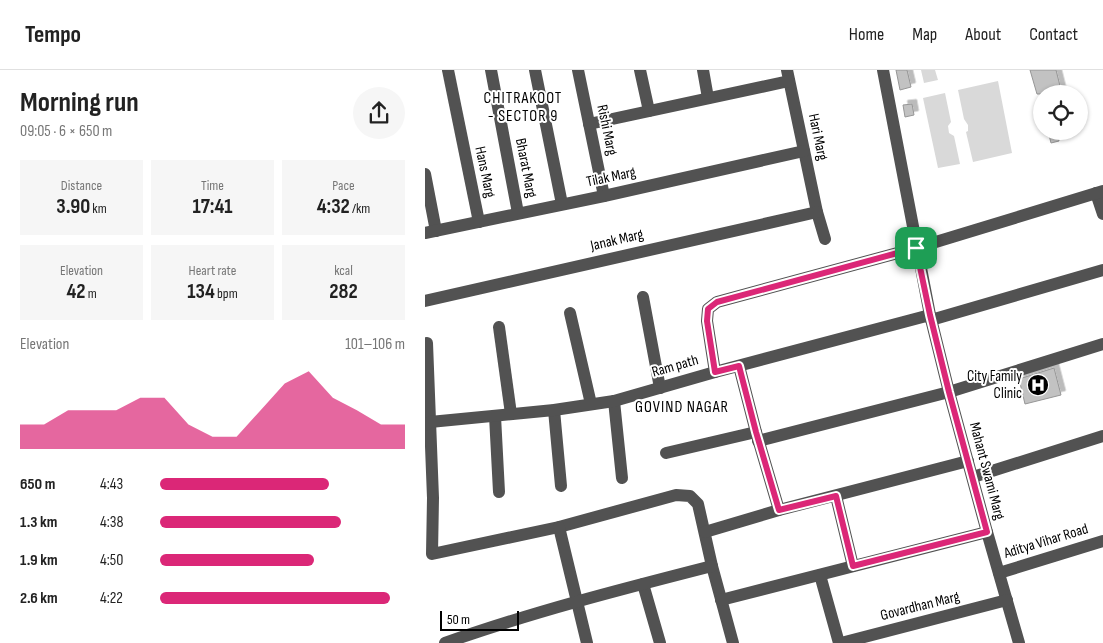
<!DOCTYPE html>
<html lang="en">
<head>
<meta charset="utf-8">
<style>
  :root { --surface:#fff; --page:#f6f6f6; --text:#222; --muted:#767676; --line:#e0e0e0; --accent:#db2777 }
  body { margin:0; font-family:"Sofia Sans Condensed",sans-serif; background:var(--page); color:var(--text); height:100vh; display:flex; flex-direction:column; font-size:19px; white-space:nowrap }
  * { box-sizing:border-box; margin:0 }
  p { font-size:16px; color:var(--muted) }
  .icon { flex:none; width:28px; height:28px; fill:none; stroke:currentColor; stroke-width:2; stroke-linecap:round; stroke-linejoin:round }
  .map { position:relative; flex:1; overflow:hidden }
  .side { display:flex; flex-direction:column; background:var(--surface); width:425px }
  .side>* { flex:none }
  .controls { position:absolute; left:608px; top:15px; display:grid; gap:10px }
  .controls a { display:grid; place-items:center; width:55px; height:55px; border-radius:50%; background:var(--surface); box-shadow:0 1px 4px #0004; font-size:25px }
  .scale { position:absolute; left:15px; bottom:12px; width:79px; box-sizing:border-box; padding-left:5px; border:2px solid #000; border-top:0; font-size:14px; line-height:18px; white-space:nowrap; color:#000; -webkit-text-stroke:4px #fff; paint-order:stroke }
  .pin { position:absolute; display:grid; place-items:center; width:42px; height:42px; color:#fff; margin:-21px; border-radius:10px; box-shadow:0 2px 8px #0006 }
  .round { display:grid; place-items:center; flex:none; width:52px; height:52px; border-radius:26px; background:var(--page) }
  .head { display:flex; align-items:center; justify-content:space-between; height:85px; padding:0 20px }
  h1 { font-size:28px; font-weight:700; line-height:38px }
  .figures { display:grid; grid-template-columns:repeat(3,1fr); gap:8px; height:85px; padding:5px 20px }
  .figures div { display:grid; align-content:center; border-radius:0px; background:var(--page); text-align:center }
  .figures b { font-size:21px; font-weight:700 }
  .figures small { font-size:14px; font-weight:400 }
  .figures p { font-size:14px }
  .chart { height:140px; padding:10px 20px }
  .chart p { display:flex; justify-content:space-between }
  .chart svg { width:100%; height:90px; margin-top:5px; fill:var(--accent); opacity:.7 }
  ul { padding:0 20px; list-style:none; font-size:16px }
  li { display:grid; grid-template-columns:80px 60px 1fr; align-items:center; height:38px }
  li i { height:12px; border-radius:6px; background:var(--accent) }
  header { display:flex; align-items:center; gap:30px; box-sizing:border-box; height:70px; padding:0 25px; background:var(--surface); border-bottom:1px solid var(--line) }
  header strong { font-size:24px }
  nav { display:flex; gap:28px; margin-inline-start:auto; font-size:18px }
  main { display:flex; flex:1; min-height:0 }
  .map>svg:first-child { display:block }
  .green { fill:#d9d9d9 }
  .building { fill:#c2c2c2; stroke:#969696; filter:url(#shadow) }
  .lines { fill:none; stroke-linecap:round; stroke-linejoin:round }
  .minor { stroke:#525252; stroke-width:12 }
  .route-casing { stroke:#fff; stroke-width:10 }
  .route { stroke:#db2777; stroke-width:6 }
  .labels { text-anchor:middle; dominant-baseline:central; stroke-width:4; stroke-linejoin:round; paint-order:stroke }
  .street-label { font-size:15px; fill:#000; stroke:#fff }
  .poi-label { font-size:15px; fill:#000; stroke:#fff; text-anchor:end }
  .neighbourhood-label { font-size:16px; letter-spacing:1px; fill:#000; stroke:#fff }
</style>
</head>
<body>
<header>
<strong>Tempo</strong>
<nav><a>Home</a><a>Map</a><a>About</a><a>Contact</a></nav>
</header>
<main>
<section class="side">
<div class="head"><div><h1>Morning run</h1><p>09:05 · 6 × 650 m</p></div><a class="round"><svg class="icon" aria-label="share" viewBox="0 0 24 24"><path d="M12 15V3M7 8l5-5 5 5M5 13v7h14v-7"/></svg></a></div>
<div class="figures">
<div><p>Distance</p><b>3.90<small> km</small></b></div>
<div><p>Time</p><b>17:41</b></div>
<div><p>Pace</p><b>4:32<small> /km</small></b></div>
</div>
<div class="figures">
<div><p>Elevation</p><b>42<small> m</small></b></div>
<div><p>Heart rate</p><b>134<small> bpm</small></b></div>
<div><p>kcal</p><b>282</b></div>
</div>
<div class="chart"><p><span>Elevation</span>101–106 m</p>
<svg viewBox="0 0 160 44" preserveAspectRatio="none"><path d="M0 44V32L10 32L20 25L30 25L40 25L50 19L60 19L70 32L80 38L90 38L100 25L110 12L120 6L130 19L140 25L150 32L160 32V44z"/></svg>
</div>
<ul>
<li><b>650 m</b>4:43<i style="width:69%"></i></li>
<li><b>1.3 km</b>4:38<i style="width:74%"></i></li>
<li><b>1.9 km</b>4:50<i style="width:63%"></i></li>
<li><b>2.6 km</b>4:22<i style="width:94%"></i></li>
</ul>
</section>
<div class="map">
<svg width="678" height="573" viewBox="0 0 678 573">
  <defs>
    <filter id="shadow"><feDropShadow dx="4.5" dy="-4.5" stdDeviation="0" flood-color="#0004"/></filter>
  </defs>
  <rect width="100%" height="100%" fill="#fff"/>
  <g class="green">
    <polygon points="496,0 510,0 513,10 499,13"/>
    <polygon points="573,11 587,83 548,92 541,62 543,61 543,55 539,49 533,20"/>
    <polygon points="520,23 526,52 523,56 524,63 529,66 535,94 513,98 498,28"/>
  </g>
  <g class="building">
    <polygon points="471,0 482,0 486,17 475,20"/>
    <polygon points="605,0 631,0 637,24 612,24"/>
    <polygon points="487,34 489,45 480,47 478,35"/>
    <polygon points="623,61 632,61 634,71 626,73"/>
    <polygon points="629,298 636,325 600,334 594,309"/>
  </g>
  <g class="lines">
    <g class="minor">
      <polyline points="23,0 54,152"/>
      <polyline points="66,0 93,143"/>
      <polyline points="110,0 137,134"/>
      <polyline points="153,0 179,126"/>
      <polyline points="215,0 224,41"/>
      <polyline points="278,0 283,28"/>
      <polyline points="362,0 392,142 400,169"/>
      <polyline points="458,0 505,245 524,322 562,462 594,573"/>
      <polyline points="164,54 364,11"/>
      <polyline points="0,104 11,161"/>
      <polyline points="671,123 678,144"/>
      <polyline points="0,163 179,126 379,81"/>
      <polyline points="218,227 235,318"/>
      <polyline points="0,231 392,142"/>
      <polyline points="145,243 166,334"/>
      <polyline points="506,250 678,200"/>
      <polyline points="74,257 86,344"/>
      <polyline points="2,273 8,428 7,484 134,457 251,425 265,426 273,434 287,496 308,573"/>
      <polyline points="314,296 331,362 354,440"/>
      <polyline points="290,302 282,251 283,239 292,232 491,178 678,121"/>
      <polyline points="189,331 197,408"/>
      <polyline points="129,340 136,416"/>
      <polyline points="70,346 74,422"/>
      <polyline points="0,355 5,352 129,340 189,331 290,302 505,245"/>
      <polyline points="333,371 524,322 678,274"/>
      <polyline points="241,383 331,362"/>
      <polyline points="548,407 678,366"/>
      <polyline points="411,426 428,496"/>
      <polyline points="134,457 162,573"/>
      <polyline points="280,462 354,440 543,391"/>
      <polyline points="574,503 678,471"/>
      <polyline points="395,505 414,573"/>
      <polyline points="218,514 235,573"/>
      <polyline points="296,530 562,462"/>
      <path d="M20,573C107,542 197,519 287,496"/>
      <polyline points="416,573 582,530"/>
    </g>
  </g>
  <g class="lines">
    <g class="route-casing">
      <polygon id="route" points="491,178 505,245 524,322 562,462 428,496 411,426 354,440 331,362 314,296 290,302 282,251 283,239 292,232"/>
    </g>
    <use href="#route" class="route"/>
  </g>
  <defs>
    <g id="hospital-disc" transform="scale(1.125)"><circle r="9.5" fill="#000" stroke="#fff"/><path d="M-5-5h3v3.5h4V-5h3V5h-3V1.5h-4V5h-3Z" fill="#fff"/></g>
  </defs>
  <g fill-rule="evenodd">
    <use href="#hospital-disc" x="613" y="315"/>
  </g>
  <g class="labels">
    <g class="street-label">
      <text transform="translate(182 60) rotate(78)">Rishi Marg</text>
      <text transform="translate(393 67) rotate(78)">Hari Marg</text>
      <text transform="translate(101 98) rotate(79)">Bharat Marg</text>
      <text transform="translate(60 102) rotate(78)">Hans Marg</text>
      <text transform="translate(186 107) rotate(-12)">Tilak Marg</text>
      <text transform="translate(192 170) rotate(-13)">Janak Marg</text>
      <text transform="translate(250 296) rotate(-16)">Ram path</text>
      <text transform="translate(562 401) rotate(75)">Mahant Swami Marg</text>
      <text transform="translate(621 471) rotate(-17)">Aditya Vihar Road</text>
      <text transform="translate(495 536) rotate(-14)">Govardhan Marg</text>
    </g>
    <g class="poi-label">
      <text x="597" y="306">City Family<tspan x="597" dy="17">Clinic</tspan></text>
    </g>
    <g class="neighbourhood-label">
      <text x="98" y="28">CHITRAKOOT<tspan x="98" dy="18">- SECTOR 9</tspan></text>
      <text x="257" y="337">GOVIND NAGAR</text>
    </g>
  </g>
</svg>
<div class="controls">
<a><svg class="icon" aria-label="locate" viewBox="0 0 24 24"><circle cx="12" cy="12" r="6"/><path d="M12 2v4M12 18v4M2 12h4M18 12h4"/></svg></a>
</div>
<div class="scale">50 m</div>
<div class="pin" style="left:491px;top:178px;background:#1e9e55"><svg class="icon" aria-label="arrive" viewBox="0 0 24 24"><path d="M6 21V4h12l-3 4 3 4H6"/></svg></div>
</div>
</main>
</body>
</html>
